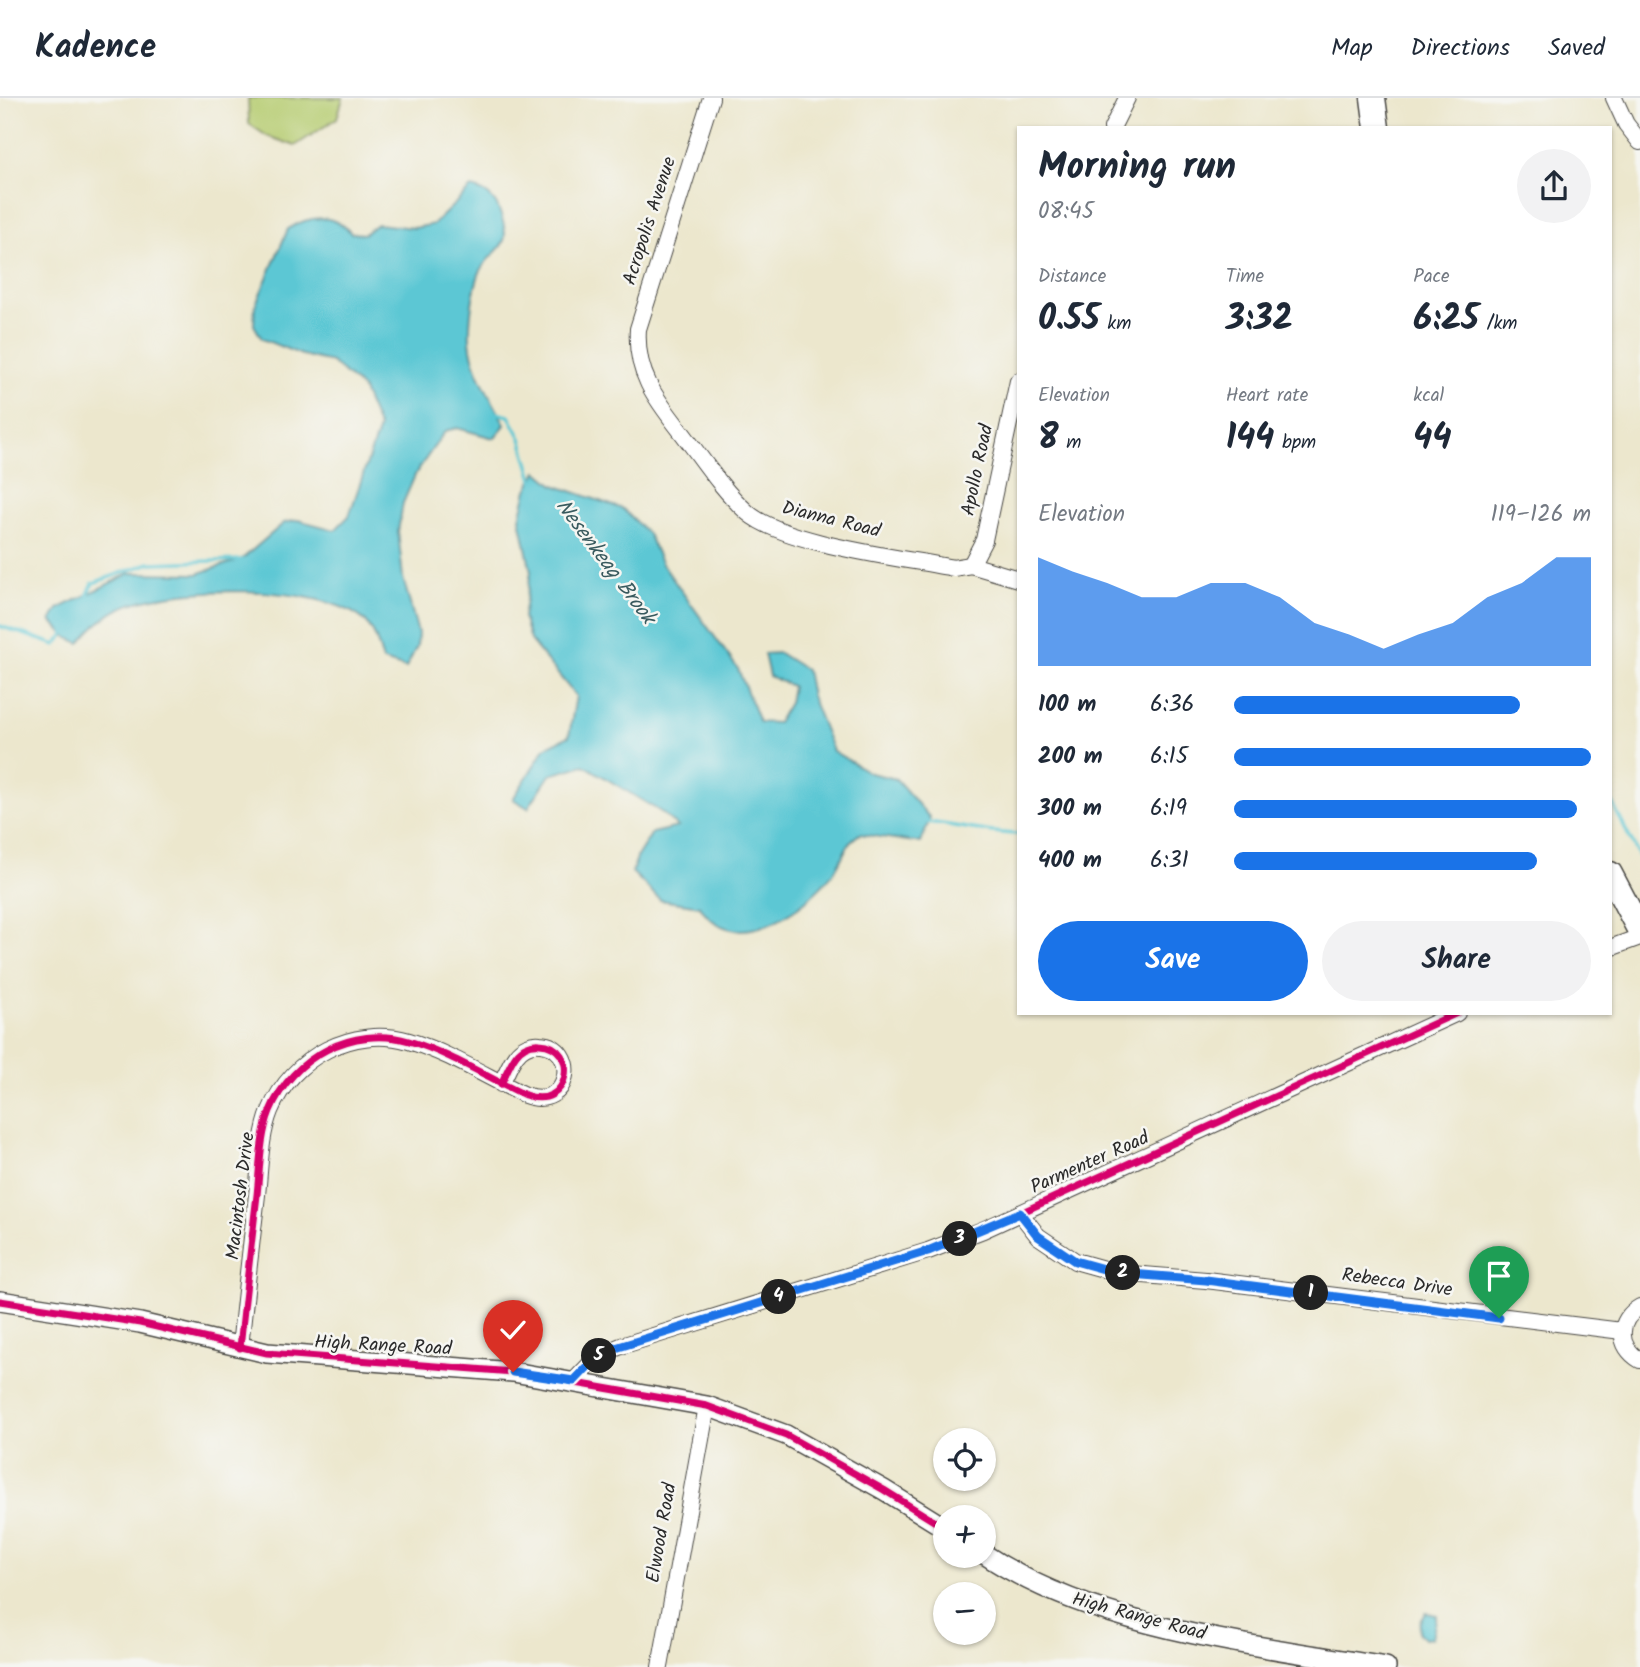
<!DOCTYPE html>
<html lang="en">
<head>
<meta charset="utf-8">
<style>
  :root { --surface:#fff; --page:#f2f2f3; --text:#1f2937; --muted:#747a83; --line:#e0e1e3; --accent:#1a73e8 }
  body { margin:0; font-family:Kalam,sans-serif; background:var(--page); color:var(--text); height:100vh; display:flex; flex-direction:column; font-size:26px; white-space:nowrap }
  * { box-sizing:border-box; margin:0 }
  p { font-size:23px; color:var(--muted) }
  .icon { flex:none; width:38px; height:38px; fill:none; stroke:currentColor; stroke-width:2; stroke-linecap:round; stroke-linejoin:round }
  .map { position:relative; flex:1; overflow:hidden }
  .panel { position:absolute; left:1017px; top:28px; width:595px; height:889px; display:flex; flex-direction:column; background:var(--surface); border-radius:0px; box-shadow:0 2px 5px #0004 }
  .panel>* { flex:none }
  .tools { position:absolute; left:933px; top:1330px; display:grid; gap:14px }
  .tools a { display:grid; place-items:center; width:63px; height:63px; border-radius:50%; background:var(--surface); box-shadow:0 2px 5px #0004; font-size:35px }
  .pin { position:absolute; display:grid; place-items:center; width:60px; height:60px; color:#fff; margin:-72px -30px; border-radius:50% 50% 50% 0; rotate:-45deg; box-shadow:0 0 7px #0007 }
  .pin .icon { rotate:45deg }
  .km { position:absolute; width:35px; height:35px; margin:-18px; border-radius:50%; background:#222; color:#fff; font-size:19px; line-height:35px; text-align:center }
  .round { display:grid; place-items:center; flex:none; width:74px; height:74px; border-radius:37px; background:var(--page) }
  .overview { display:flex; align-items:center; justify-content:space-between; height:119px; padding:0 21px }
  h1 { font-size:38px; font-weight:800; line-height:52px }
  .figures { display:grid; grid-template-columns:repeat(3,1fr); gap:10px; height:119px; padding:7px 21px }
  .figures div { display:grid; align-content:center }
  .figures b { font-size:35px; font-weight:800 }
  .figures small { font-size:19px; font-weight:400 }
  .figures p { font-size:19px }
  .chart { height:196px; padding:14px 21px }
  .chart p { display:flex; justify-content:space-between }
  .chart svg { width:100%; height:126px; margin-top:7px; fill:var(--accent); opacity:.7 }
  .primary-button { display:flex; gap:14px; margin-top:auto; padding:14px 21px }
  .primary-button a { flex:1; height:80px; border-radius:42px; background:var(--accent); color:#fff; font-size:28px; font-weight:800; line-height:80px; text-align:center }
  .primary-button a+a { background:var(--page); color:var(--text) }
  ul { padding:0 21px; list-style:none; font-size:23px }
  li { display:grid; grid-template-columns:112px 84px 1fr; align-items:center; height:52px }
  li i { height:18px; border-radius:9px; background:var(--accent) }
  header { display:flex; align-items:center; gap:42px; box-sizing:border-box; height:98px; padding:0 35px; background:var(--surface); border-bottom:2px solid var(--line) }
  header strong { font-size:33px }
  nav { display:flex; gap:38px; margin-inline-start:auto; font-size:24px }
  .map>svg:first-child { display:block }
  .green { fill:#b6cc71; stroke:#707c4e; stroke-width:2 }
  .water { fill:#5bc7d4; stroke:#437980; stroke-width:2 }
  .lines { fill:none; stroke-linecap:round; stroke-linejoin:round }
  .stream { stroke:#5bc7d4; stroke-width:3.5 }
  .minor-casing { stroke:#484743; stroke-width:18 }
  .tertiary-casing { stroke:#484743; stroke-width:22 }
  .primary-casing { stroke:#484743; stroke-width:27 }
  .minor { stroke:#fff; stroke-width:16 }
  .tertiary { stroke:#fff; stroke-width:19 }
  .primary { stroke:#fff; stroke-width:24 }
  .cycleway-casing { stroke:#f6f6f2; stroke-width:11 }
  .cycleway { stroke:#d6006c; stroke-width:7 }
  .route-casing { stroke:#fff; stroke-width:14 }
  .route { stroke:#1a73e8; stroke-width:9 }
  .labels { text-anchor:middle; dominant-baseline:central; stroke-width:5; stroke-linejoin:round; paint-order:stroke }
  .street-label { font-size:19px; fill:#2b2b2b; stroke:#f6f6f2 }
  .water-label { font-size:21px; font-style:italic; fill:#395a5e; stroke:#f6f6f2 }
</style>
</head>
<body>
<header>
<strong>Kadence</strong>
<nav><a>Map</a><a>Directions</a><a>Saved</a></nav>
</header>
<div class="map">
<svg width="1640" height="1569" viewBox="0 0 1640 1569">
  <rect width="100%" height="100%" fill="#f6f6f2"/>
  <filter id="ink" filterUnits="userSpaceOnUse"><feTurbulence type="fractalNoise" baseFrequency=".0143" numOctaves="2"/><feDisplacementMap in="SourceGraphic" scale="14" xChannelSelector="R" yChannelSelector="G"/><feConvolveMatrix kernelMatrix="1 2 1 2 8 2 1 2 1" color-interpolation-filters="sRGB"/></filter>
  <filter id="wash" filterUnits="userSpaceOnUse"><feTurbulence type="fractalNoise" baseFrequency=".00686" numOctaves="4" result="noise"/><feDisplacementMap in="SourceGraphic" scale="28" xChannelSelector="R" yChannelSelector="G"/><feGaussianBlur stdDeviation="1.57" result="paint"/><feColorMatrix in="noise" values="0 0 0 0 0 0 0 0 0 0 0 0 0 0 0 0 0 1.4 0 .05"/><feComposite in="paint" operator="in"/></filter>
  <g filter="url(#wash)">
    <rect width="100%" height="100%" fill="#ece7cd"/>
    <polygon class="green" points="248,0 343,0 337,20 295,48 267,38 249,26"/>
    <g class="water">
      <path d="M471,90C485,93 494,99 499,112C518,159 486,146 477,183C472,199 469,225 470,242C472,273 492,300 505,327L494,340L457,330L445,333L416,375L403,405L398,433L403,480L418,535L417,548L406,570L383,563C379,550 376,535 366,524C325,484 170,487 121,510C106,517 89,532 80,545L68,540L51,523L58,511L130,475L197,476L242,461L284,425L298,422L335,432L349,418L379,330L362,290L331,264L302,257L262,241L254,227L255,208L288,131C310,117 333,115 351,135L364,136L377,126L414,130L434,126Z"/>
      <path d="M537,373L554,387L623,411L648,436L662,466L738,571L759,624L777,625L789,605L792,588L769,578L764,556L779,555L806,572L811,598L833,653L870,675L896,681L930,720L921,745L860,736C845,744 843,762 833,775C804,813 734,862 700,808L660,802L632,774L638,757L652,735L678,729L661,714L584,667L550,677L528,710L513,701L545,650L569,638L576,598L530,542L523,519L531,474L520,420L527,392Z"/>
      <polygon points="1426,1515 1437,1517 1432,1540 1424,1541 1419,1535 1420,1525"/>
    </g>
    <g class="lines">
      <g class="stream">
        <polyline points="497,315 509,318 521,340 534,385"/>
        <polyline points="87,498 93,485 150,465 243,462"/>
        <polyline points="0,528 56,547 65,535"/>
        <polyline points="1610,701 1640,760"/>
        <path d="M926,724C957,727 988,736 1018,736"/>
      </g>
    </g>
  </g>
  <g filter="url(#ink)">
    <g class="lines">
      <g class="minor-casing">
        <g id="minor">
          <path d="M711,0L638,231C635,274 655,300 680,332C701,359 722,392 748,415C784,446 903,460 953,470L971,467"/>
          <polyline points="1614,0 1626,26 1640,44"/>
          <polyline points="1112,30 1127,0"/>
          <polyline points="971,467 984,442 1018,283"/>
          <polyline points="971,467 1018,481"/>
          <polyline points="1610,850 1640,839"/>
          <polyline points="1020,1115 1038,1138 1075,1163 1118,1175 1206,1182 1622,1233"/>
          <path d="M1640,1209C1617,1222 1617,1249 1640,1262"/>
          <path d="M240,1250C245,1199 251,1148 257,1097C260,1069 260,1038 270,1013C292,959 353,927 409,943C449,955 487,979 525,997C571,1014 580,948 540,946C531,945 522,949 516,957C510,965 506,976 501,986"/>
          <polyline points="574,1283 598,1258 621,1248 928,1153 983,1132 1457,915"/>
          <polyline points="660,1569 707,1308"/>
        </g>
      </g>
      <g class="tertiary-casing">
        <g id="tertiary">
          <polyline points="0,1203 140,1225 267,1255 513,1274 707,1308 786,1337 884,1392 945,1430"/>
          <path d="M984,1456C1095,1531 1255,1547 1386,1569"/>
        </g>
      </g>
      <g class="primary-casing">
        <g id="primary">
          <polyline points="1373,0 1377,30"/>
          <polyline points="1610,776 1640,833"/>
        </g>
      </g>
      <use href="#minor" class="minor"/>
      <use href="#tertiary" class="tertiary"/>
      <use href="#primary" class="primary"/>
      <g class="cycleway-casing">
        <g id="cycleway">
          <polyline points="0,1203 140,1225 267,1255 513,1274 707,1308 786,1337 884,1392 945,1430"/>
          <path d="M240,1250C245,1199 251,1148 257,1097C260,1069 260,1038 270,1013C292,959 353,927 409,943C449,955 487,979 525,997C571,1014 580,948 540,946C531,945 522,949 516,957C510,965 506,976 501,986"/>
          <polyline points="574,1283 598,1258 621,1248 928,1153 983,1132 1457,915"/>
        </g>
      </g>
      <use href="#cycleway" class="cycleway"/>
    </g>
  </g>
  <g class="lines" filter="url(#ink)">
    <g class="route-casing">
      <polyline id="route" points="513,1274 574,1283 598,1258 609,1252 928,1153 1020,1115 1038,1138 1075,1163 1118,1175 1206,1182 1499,1220"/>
    </g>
    <use href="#route" class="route"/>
  </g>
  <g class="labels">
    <g class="street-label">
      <text transform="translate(650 123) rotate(-72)">Acropolis Avenue</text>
      <text transform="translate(978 372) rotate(-78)">Apollo Road</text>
      <text transform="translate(831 422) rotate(14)">Dianna Road</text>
      <text transform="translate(1090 1065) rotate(-24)">Parmenter Road</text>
      <text transform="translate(241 1098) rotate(-83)">Macintosh Drive</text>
      <text transform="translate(1397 1185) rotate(8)">Rebecca Drive</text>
      <text transform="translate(383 1248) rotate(3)">High Range Road</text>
      <text transform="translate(662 1435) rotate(-80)">Elwood Road</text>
      <text transform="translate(1139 1519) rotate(15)">High Range Road</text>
    </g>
    <g class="water-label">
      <text transform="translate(605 464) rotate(53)">Nesenkeag Brook</text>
    </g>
  </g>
</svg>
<div class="tools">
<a><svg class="icon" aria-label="locate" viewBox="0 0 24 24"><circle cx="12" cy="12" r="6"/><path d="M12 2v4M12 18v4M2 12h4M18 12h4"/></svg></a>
<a>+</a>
<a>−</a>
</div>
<div class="pin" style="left:1499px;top:1220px;background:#1e9e55"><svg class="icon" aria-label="arrive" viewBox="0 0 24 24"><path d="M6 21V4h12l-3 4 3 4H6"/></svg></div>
<div class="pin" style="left:513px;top:1274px;background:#d93025"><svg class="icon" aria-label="check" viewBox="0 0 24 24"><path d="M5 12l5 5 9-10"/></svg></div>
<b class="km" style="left:1311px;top:1195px">1</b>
<b class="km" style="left:1123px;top:1175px">2</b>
<b class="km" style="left:960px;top:1141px">3</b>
<b class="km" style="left:779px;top:1199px">4</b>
<b class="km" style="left:599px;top:1258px">5</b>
<section class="panel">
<div class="overview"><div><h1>Morning run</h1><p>08:45</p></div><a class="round"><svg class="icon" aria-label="share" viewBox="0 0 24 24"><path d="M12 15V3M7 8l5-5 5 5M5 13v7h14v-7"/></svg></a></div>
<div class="figures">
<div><p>Distance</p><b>0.55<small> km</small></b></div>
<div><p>Time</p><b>3:32</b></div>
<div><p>Pace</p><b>6:25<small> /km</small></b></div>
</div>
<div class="figures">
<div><p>Elevation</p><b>8<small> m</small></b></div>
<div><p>Heart rate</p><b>144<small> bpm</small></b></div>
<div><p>kcal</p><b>44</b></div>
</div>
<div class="chart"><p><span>Elevation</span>119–126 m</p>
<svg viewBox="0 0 160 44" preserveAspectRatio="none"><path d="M0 44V6L10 11L20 15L30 20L40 20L50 15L60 15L70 20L80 29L90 33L100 38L110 33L120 29L130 20L140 15L150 6L160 6V44z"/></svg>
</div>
<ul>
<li><b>100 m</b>6:36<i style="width:80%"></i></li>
<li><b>200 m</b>6:15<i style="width:100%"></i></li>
<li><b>300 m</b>6:19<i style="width:96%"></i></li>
<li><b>400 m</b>6:31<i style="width:85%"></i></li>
</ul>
<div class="primary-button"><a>Save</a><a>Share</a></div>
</section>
</div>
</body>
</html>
